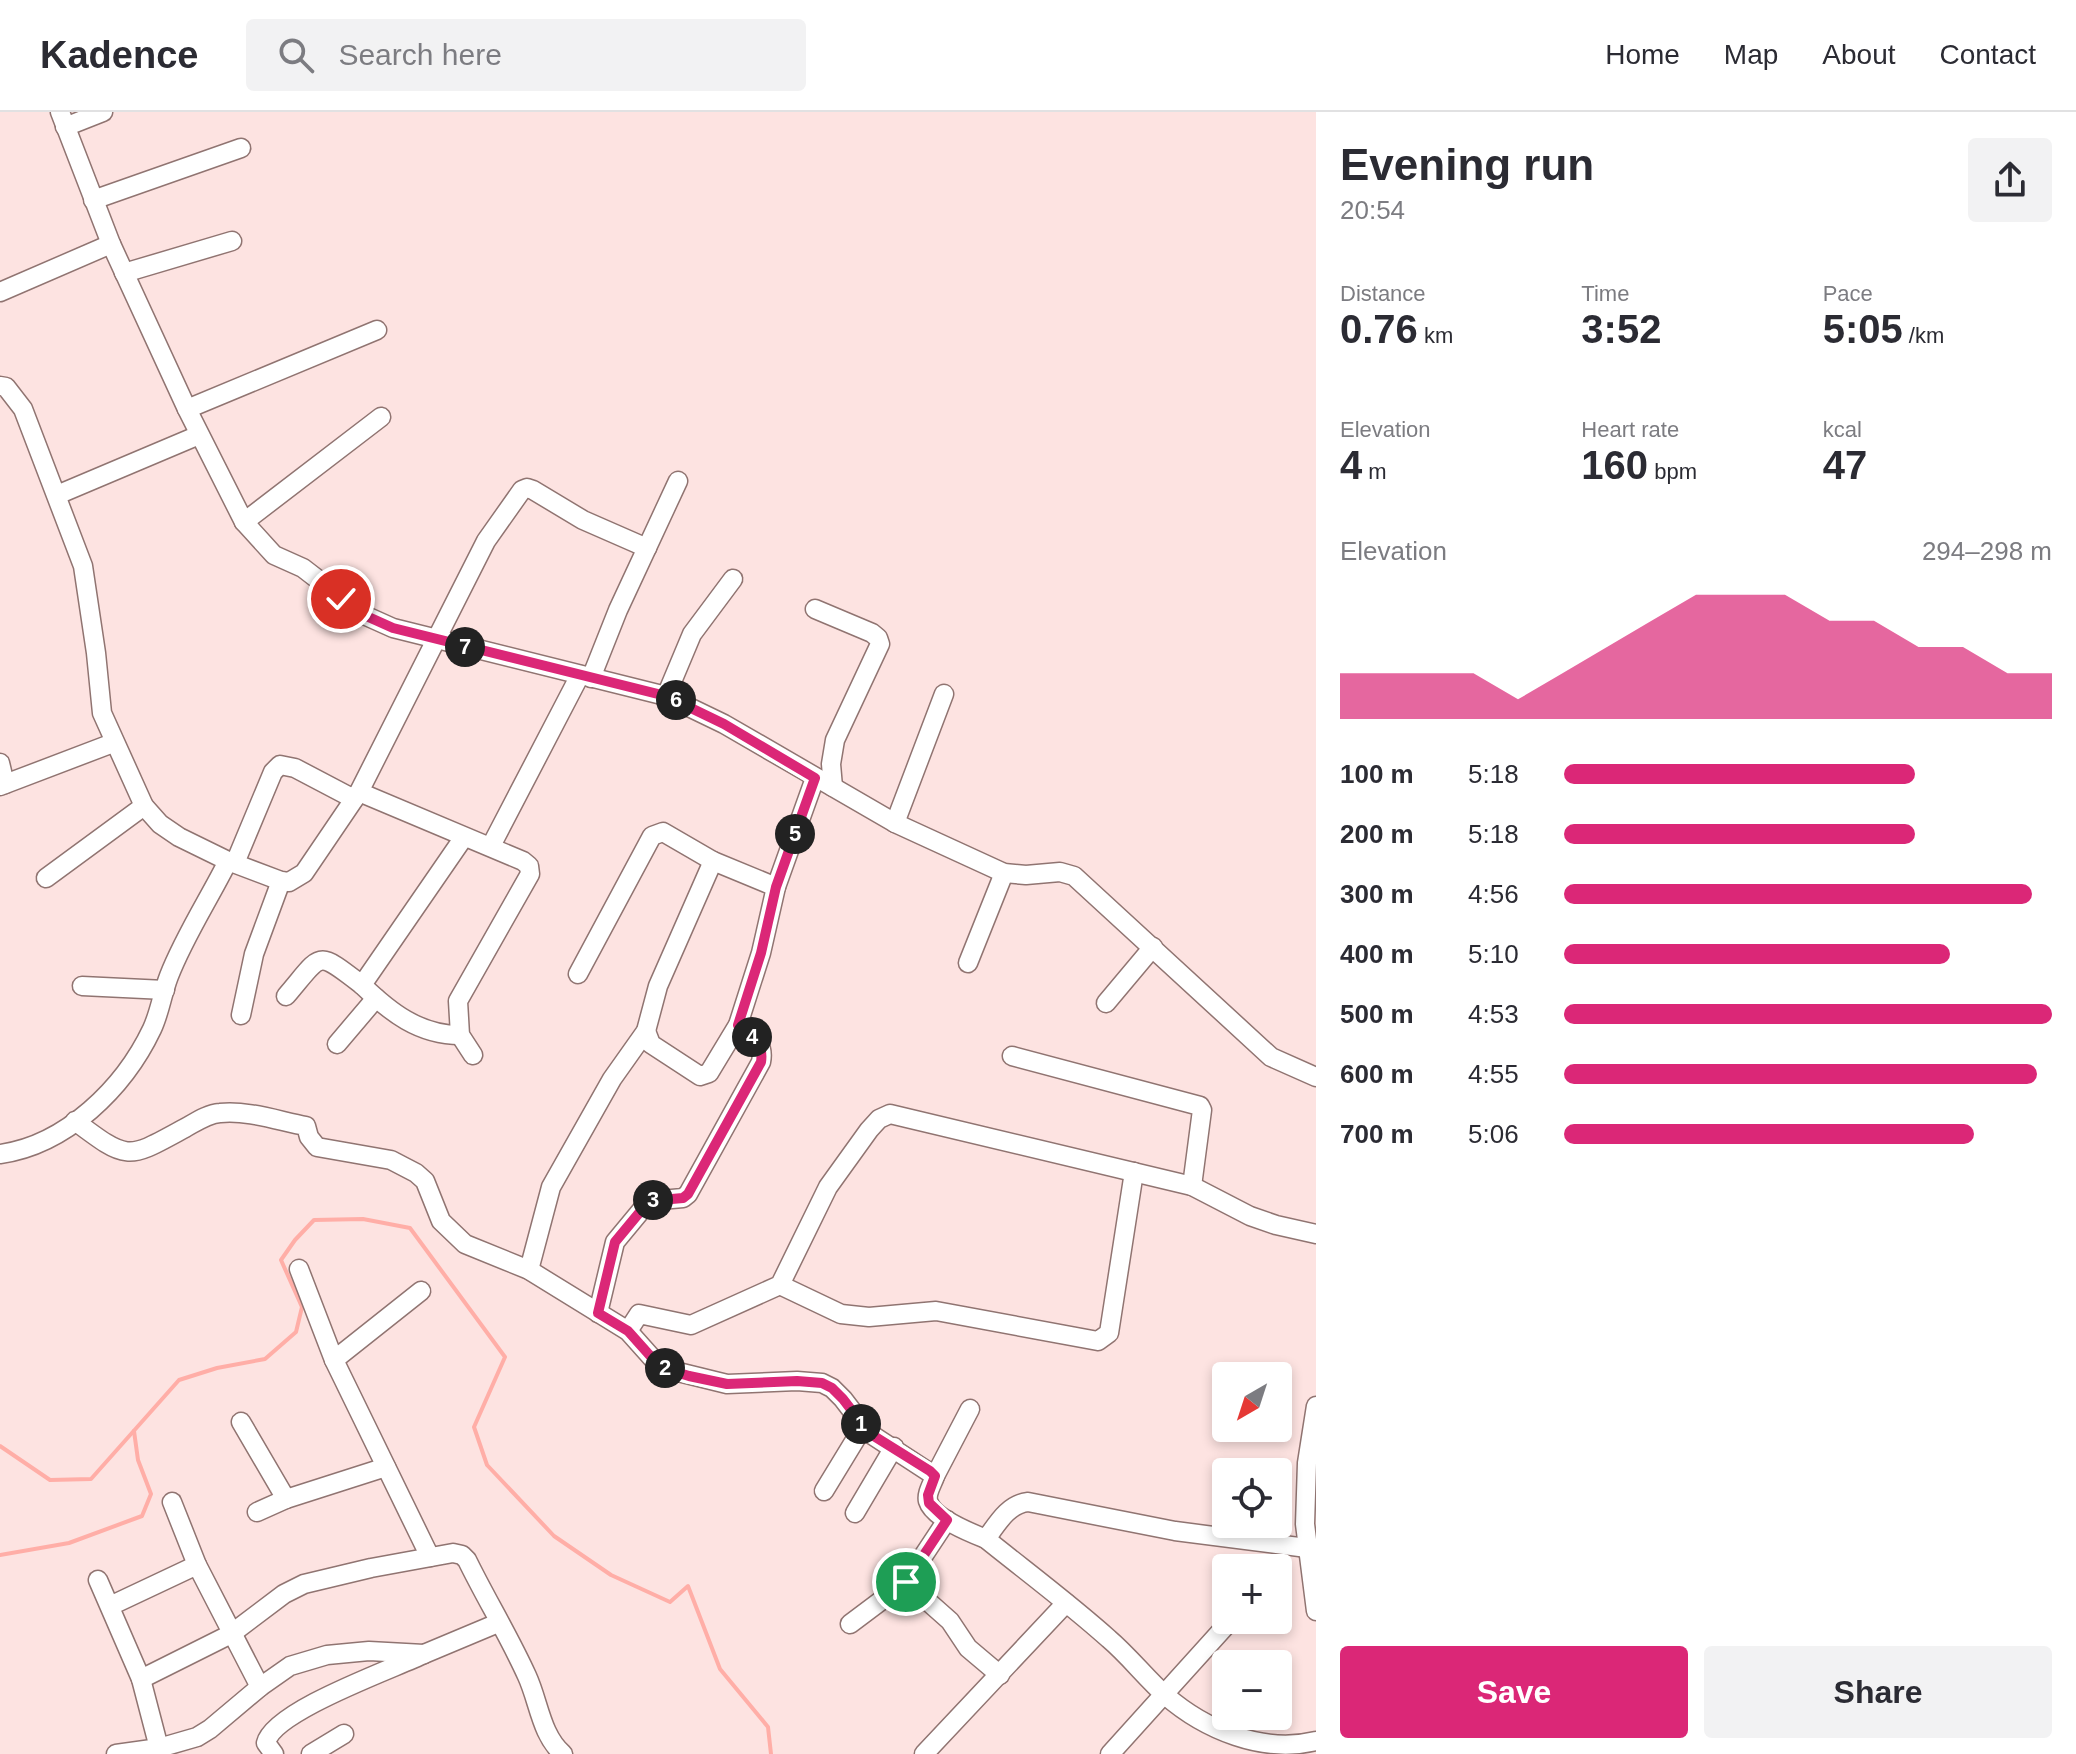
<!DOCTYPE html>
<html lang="en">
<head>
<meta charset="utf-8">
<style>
  :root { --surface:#fff; --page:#f2f2f3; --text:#2b2b33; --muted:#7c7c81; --line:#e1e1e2; --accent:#db2777 }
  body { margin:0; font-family:Helvetica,sans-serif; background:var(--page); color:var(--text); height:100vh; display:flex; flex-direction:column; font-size:30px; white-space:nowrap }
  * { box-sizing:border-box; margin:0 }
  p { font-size:26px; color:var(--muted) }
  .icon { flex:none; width:44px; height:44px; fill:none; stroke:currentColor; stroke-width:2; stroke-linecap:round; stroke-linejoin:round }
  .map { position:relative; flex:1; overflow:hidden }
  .panel { display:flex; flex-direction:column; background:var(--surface); width:760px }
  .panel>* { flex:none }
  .needle { width:52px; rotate:219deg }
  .fabs { position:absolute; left:1212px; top:1250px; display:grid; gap:16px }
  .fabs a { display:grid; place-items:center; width:80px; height:80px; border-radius:8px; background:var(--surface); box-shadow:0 4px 12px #0003; font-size:40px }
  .pin { position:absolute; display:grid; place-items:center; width:68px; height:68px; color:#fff; margin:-34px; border:4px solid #fff; border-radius:50%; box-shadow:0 2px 8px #0007 }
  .km { position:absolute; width:40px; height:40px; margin:-20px; border-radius:50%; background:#222; color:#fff; font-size:22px; line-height:40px; text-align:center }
  .round { display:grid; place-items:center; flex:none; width:84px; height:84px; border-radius:8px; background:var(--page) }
  .head { display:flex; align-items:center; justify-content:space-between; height:136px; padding:0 24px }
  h1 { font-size:44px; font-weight:800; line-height:60px }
  .stats { display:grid; grid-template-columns:repeat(3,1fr); gap:12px; height:136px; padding:8px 24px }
  .stats div { display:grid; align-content:center }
  .stats b { font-size:40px; font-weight:800 }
  .stats small { font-size:22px; font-weight:400 }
  .stats p { font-size:22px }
  .chart { height:224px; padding:16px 24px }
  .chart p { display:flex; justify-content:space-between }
  .chart svg { width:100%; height:144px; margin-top:8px; fill:var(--accent); opacity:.7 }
  .cta { display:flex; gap:16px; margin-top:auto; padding:16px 24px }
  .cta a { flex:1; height:92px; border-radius:8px; background:var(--accent); color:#fff; font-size:32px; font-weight:800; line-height:92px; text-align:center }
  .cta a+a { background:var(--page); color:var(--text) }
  ul { padding:0 24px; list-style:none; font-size:26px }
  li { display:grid; grid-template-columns:128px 96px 1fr; align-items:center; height:60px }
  li i { height:20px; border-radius:10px; background:var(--accent) }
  header { display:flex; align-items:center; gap:48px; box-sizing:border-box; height:112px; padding:0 40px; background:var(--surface); border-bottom:2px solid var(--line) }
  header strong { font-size:38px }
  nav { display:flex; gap:44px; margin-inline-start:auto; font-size:28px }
  .search { width:560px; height:72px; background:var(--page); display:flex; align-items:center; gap:20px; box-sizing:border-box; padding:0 28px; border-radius:8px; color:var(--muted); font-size:30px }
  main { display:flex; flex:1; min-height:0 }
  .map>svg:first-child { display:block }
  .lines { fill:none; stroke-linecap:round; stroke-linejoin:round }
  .stream { stroke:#ffaea7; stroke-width:4 }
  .minor-casing { stroke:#907471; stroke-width:21 }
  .minor { stroke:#fff; stroke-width:18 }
  .route-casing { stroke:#fff; stroke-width:16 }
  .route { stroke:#db2777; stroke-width:10 }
</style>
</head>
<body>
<header>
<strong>Kadence</strong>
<div class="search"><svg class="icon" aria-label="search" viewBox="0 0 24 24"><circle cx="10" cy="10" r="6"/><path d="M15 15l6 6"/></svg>Search here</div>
<nav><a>Home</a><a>Map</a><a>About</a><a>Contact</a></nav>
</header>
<main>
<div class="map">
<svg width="1316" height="1642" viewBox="0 0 1316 1642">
  <rect width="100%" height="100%" fill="#fde3e1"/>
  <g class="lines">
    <g class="stream">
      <polyline points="0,1334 50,1368 91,1367 179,1268 217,1256 265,1247 296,1220 302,1195 281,1148 295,1128 314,1108 363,1107 410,1116 505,1245 474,1315 487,1353 554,1424 611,1463 670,1490 688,1474 720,1557 768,1615 771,1642"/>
      <polyline points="0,1443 69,1431 142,1404 151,1382 138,1348 134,1319"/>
    </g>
    <g class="minor-casing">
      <g id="minor">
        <polyline points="60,0 111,132 187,297 244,410 274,443 303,456 364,503 393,516 666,584 724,612 895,711 1004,761 1026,763 1060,760 1074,764 1271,945 1316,965"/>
        <polyline points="65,15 103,0"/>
        <polyline points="93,88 241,36"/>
        <polyline points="124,161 232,129"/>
        <polyline points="0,180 111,132"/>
        <polyline points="0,274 6,275 23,297 83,454 96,541 102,601 144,694 160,712 179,725 228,749 281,769 289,770 304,761 359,680 486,429 522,378 527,376 533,378 583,408 647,436"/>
        <polyline points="187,297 377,218"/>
        <polyline points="57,383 199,323"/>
        <polyline points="244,410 381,305"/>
        <polyline points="815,497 872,521 878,526 880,532 835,628 831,652 833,675"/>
        <polyline points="591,566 618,498 678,369"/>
        <polyline points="666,584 692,522 733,467"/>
        <polyline points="0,651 5,672"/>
        <polyline points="0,674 113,631"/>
        <polyline points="359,680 523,749 529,754 530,762 458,889 460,923 473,943"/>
        <polyline points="895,711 944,582"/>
        <polyline points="491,734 580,563"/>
        <polyline points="235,751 273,660 280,653 295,656 354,687"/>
        <polyline points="46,766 144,694"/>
        <polyline points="968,851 1004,761"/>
        <polyline points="578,862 652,724 663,720 713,749 776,775"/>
        <path d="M362,873C390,900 419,923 460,923"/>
        <polyline points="82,874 165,878"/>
        <path d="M286,884C323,841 315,837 362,873L464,725"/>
        <polyline points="1106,891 1153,835"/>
        <polyline points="241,903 254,842 281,769"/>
        <polyline points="646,919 651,932 700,964 709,961 738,913 761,841 776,775 815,666"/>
        <polyline points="337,932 376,886"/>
        <polyline points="1012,944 1200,994 1202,998 1192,1074"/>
        <path d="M75,1009C129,1050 128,1047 185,1016C196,1010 207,1002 220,1001C248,998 279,1009 306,1014L309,1025L317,1035L391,1048L416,1061L425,1069L441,1109L465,1132L529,1158L628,1219L653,1247L666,1257L727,1272L797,1269L822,1271L832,1276L843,1287L869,1321L935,1364C933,1371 926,1381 928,1389C933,1406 971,1421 986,1427C1027,1460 1070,1492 1109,1527C1129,1544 1145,1565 1165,1583C1205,1618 1263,1642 1316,1629"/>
        <path d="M0,1042C66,1033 124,976 152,917C160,900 162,882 169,864C184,825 209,787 228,749"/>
        <polyline points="299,1157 334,1248 430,1445"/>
        <polyline points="529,1158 551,1075 612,967 646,919 658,874 713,749"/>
        <polyline points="780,1173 841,1202 869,1205 936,1199 1098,1229 1109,1221 1134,1060"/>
        <path d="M598,1201L615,1130L649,1089L683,1086L688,1082L761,950C765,930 752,925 738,913"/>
        <polyline points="628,1219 639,1202 691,1213 780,1173 828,1075 869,1018 879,1007 890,1002 1192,1074 1250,1104 1276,1113 1316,1122"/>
        <polyline points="334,1248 421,1179"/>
        <polyline points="1316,1294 1307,1351 1305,1412 1316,1499"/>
        <polyline points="241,1310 286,1387"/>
        <polyline points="935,1364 970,1297"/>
        <polyline points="824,1379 863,1315"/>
        <polyline points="172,1390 197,1453 260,1575"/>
        <polyline points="257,1400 286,1387 386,1355"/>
        <polyline points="855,1401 894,1335"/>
        <path d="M986,1427C997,1412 1008,1392 1028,1390L1175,1419L1307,1436"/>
        <polyline points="98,1468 141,1567 159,1636"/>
        <polyline points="906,1470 950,1509 968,1536 1000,1563"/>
        <polyline points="110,1494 197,1453"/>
        <polyline points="850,1512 906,1470 947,1408"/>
        <path d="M141,1567L231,1522L284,1482L304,1472L371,1456L453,1441L462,1443L467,1448C486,1487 509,1524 527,1564C539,1590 541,1623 563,1642"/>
        <polyline points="116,1642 159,1636 197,1625 210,1617 260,1575 290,1554 327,1543 369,1539 424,1542 498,1511"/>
        <path d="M274,1642L266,1631C273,1599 393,1557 424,1542"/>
        <polyline points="311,1642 344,1622"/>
        <polyline points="924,1642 1066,1491"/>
        <polyline points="1110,1642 1231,1508"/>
      </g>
    </g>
    <use href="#minor" class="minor"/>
  </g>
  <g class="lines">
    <g class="route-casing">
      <path id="route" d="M341,487L364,503L393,516L666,584L724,612L815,666L776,775L761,841L738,913C752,925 764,931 761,950L688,1082L683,1086L649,1089L615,1130L598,1201L628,1219L653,1247L666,1257L689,1264L727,1272L797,1269L822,1271L832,1276L843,1287L869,1321L930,1359L935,1364L928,1383L929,1391L947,1408L906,1470"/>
    </g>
    <use href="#route" class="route"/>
  </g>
</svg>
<div class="fabs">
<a><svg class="needle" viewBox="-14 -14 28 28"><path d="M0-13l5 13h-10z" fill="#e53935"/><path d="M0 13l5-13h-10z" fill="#7c7c81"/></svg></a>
<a><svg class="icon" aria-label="locate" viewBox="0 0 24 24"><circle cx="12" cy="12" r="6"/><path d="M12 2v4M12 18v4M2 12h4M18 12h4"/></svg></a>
<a>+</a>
<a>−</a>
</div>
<div class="pin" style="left:906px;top:1470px;background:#1e9e55"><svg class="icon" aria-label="arrive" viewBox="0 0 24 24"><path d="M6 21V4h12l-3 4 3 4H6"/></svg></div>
<div class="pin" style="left:341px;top:487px;background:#d93025"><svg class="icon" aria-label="check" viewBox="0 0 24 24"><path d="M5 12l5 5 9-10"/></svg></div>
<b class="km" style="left:861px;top:1312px">1</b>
<b class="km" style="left:665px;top:1256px">2</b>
<b class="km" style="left:653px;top:1088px">3</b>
<b class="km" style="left:752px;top:925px">4</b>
<b class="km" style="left:795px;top:722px">5</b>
<b class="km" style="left:676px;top:588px">6</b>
<b class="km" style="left:465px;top:535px">7</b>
</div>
<section class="panel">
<div class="head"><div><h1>Evening run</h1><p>20:54</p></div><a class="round"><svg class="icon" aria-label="share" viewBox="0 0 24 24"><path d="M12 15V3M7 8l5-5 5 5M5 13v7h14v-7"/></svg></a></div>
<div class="stats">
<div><p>Distance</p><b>0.76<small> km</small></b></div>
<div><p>Time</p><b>3:52</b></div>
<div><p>Pace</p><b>5:05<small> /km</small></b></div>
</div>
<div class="stats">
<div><p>Elevation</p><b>4<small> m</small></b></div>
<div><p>Heart rate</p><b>160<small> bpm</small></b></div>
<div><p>kcal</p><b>47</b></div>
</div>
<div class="chart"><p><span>Elevation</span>294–298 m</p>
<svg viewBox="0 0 160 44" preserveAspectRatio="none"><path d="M0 44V30L10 30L20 30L30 30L40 38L50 30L60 22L70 14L80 6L90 6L100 6L110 14L120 14L130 22L140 22L150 30L160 30V44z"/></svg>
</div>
<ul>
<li><b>100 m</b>5:18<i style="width:72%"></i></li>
<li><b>200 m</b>5:18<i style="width:72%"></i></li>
<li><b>300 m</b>4:56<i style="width:96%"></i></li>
<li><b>400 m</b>5:10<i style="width:79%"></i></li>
<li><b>500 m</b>4:53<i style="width:100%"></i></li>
<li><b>600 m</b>4:55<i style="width:97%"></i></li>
<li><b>700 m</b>5:06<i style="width:84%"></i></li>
</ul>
<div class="cta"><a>Save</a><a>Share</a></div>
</section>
</main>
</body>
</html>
